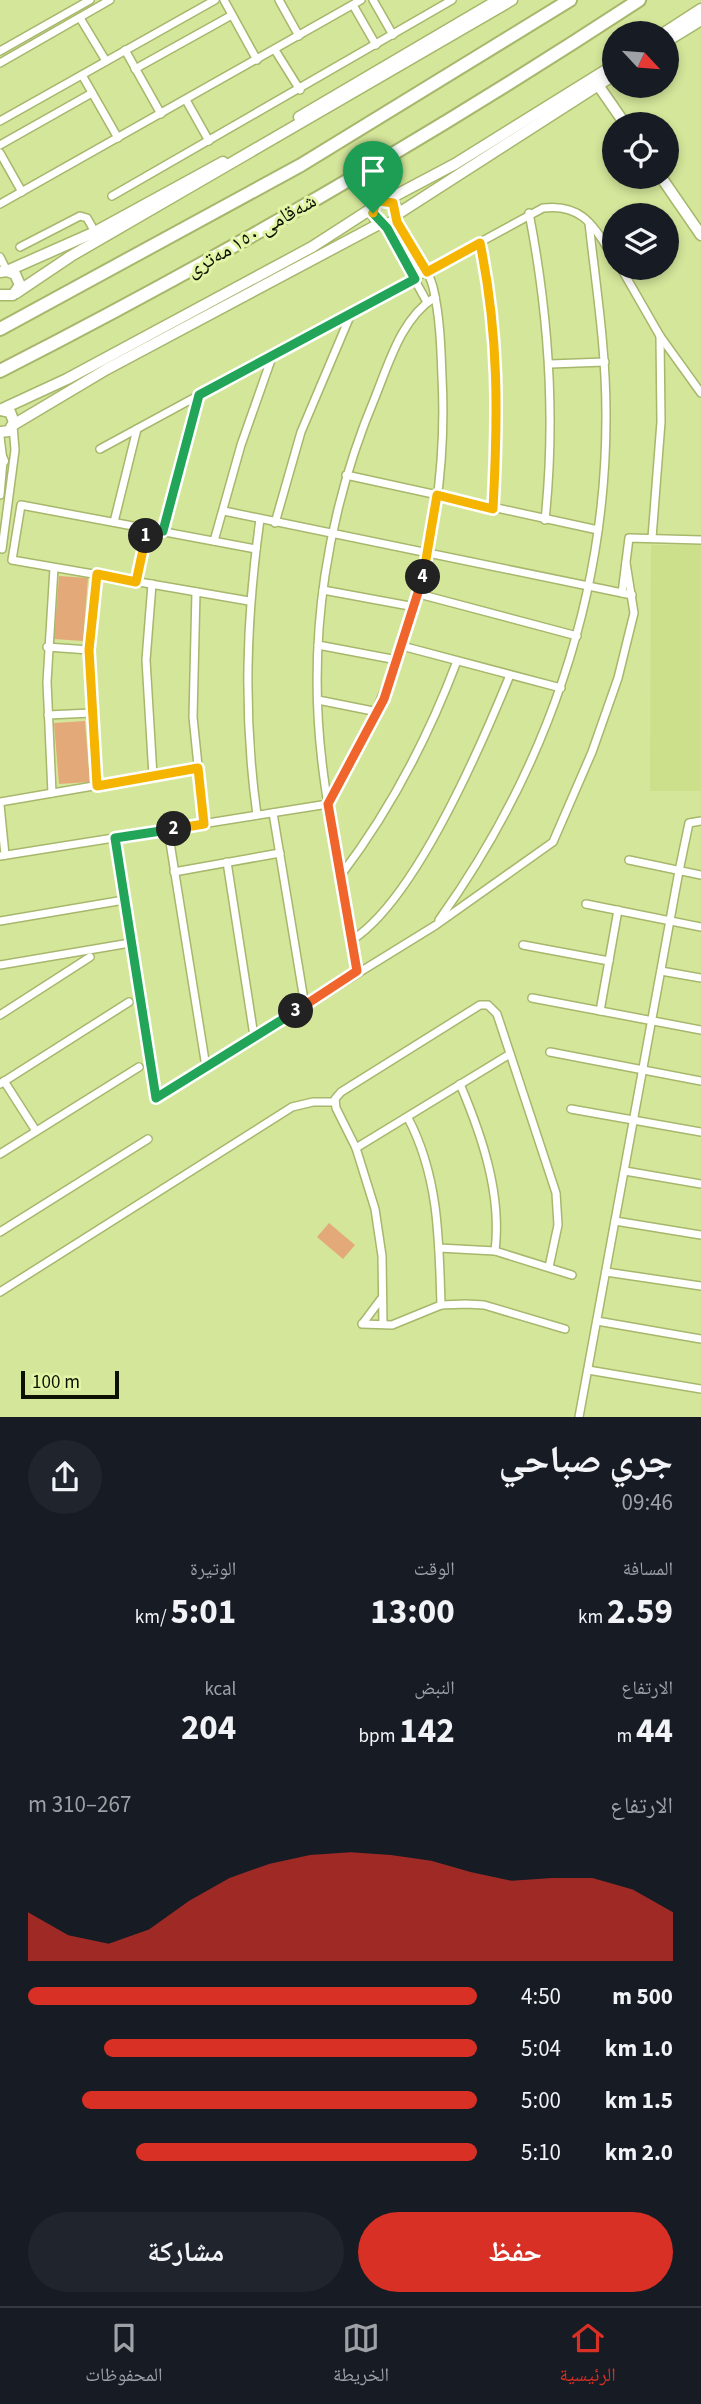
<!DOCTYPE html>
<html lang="ar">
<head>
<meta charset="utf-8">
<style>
  :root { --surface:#171b24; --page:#20242c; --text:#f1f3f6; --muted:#9ea1a6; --line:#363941; --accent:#d93025 }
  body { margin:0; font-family:"Source Sans 3","Noto Naskh Arabic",sans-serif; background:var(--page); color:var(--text); direction:rtl; height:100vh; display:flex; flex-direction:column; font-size:26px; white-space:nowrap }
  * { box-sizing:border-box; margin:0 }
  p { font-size:23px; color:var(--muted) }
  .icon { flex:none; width:38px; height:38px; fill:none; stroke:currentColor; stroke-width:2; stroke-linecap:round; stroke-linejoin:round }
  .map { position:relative; height:1417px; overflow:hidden; direction:ltr }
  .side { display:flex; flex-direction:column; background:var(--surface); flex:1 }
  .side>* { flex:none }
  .needle { width:46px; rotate:116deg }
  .buttons { position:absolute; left:602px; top:21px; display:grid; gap:14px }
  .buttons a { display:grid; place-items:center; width:77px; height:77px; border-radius:50%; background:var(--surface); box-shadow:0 4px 10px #0003; font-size:35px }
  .scale { position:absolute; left:21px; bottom:18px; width:98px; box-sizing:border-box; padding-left:7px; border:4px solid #0b1000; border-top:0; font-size:19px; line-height:24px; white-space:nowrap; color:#0b1000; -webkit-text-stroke:5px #e2f4a6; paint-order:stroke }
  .pin { position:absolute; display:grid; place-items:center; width:60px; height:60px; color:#fff; margin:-72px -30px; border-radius:50% 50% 50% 0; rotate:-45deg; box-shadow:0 0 7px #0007 }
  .pin .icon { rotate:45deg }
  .km { position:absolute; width:35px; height:35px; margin:-18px; border-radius:50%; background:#222; color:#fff; font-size:19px; line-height:35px; text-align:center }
  .round { display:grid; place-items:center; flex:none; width:74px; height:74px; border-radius:37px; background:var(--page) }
  .summary { display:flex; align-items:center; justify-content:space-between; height:119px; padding:0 28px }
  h1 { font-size:38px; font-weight:700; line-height:52px }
  .metrics { display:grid; grid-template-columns:repeat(3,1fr); gap:10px; height:119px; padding:7px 28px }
  .metrics div { display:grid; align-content:center }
  .metrics b { font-size:35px; font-weight:700 }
  .metrics small { font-size:19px; font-weight:400 }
  .metrics p { font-size:19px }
  .chart { height:196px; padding:14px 28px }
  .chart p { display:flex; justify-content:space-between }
  .chart svg { width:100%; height:126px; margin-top:7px; fill:var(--accent); opacity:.7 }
  .primary-button { display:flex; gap:14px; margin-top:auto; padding:14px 28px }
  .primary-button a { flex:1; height:80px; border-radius:42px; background:var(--accent); color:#fff; font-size:28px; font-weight:700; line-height:80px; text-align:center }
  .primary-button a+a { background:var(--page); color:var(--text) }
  ul { padding:0 28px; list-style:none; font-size:23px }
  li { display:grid; grid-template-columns:112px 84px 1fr; align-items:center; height:52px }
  li i { height:18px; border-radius:9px; background:var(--accent) }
  .dock { display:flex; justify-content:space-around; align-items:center; height:98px; border-top:2px solid var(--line); background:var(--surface); font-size:19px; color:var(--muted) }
  .dock a { display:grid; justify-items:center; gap:4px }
  .dock .on { color:var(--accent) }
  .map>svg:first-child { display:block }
  .built { fill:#ccdf8a }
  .green { fill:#e4a979 }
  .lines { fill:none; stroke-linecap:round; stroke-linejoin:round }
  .street-casing { stroke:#a7b76c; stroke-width:10 }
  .secondary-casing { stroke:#a7b76c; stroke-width:13 }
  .highway-casing { stroke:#a7b76c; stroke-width:16 }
  .street { stroke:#fff; stroke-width:7 }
  .secondary { stroke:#fff; stroke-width:10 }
  .highway { stroke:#fff; stroke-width:12 }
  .split-1-casing { stroke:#fff; stroke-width:14 }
  .split-2-casing { stroke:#fff; stroke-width:14 }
  .split-3-casing { stroke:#fff; stroke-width:14 }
  .split-4-casing { stroke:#fff; stroke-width:14 }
  .split-5-casing { stroke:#fff; stroke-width:14 }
  .split-1 { stroke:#22a559; stroke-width:9 }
  .split-2 { stroke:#f5b400; stroke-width:9 }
  .split-3 { stroke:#22a559; stroke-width:9 }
  .split-4 { stroke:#f0652b; stroke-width:9 }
  .split-5 { stroke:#f5b400; stroke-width:9 }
  .labels { text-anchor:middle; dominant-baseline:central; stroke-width:6; stroke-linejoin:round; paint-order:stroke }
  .street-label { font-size:21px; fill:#0b1000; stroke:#e2f4a6 }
</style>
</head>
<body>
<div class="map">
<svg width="701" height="1417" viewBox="0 0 701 1417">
  <rect width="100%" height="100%" fill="#d4e69a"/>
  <polygon class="built" points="651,545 701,545 701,791 650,791"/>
  <g class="green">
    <polygon points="59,576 88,578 83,641 54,639"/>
    <polygon points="85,721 90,782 59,784 54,723"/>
    <polygon points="329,1223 355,1245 343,1259 317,1237"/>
  </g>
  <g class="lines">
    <g class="street-casing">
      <g id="street">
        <polyline points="224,0 257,60"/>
        <polyline points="279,0 299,36"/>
        <polyline points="373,0 393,35"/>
        <polyline points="353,5 376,45"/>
        <polyline points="80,18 106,61"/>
        <polyline points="125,50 161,114"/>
        <polyline points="275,50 300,90"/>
        <polyline points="0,51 90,0"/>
        <polyline points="0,63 110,0"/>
        <polyline points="135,69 232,15"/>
        <polyline points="82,75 118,138"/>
        <polyline points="186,100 209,141"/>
        <polyline points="0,121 215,0"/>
        <polyline points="0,145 92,93"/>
        <polyline points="0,153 22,192"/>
        <polyline points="112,196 452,0"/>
        <polyline points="0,204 361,0"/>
        <path d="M529,213C549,316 556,416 545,520"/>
        <polyline points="383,223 427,302"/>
        <path d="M480,243C499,335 498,416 493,509"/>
        <polyline points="20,247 80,216 87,218 95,232"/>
        <polyline points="0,257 7,271"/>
        <polyline points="621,268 660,336 701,393"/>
        <polyline points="550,364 605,362"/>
        <polyline points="0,437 3,461 0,495"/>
        <path d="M100,449L543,208C583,203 594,227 614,258"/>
        <polyline points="346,475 598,530"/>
        <polyline points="224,511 632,595"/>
        <polyline points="114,522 137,429"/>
        <polyline points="275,523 301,432 351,314"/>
        <polyline points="163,531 199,395"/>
        <polyline points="652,538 661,422 660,336"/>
        <polyline points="214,541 241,445 272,357"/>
        <polyline points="2,549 15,450 13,426"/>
        <polyline points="97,574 89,650 97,786"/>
        <polyline points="136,582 148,528"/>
        <polyline points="152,584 146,660 153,776"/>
        <polyline points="323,590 415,607"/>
        <polyline points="196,592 193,717 204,824"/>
        <polyline points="622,593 629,538 701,540"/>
        <polyline points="419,594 577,636"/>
        <polyline points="249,601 12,560 21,505 256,549"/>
        <polyline points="318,645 397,660"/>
        <polyline points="402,646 561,688"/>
        <polyline points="47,647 89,650"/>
        <polyline points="318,700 378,712"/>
        <polyline points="48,715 91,713"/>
        <polyline points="52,793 47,682 54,568"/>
        <polyline points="0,802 198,768"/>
        <polyline points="0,805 5,855"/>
        <polyline points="273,813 305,1006"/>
        <path d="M257,815C243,714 246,620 260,519"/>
        <polyline points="168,830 206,1067"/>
        <polyline points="115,838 156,1098 436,925 553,842 592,752 618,678 634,613 626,563"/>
        <path d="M0,856L328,804C404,673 450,530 442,377C441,348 440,316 433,287C426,262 406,241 395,217"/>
        <polyline points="629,860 701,875"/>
        <polyline points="227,862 254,1036"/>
        <polyline points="174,872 280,853"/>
        <path d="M341,875C391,809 428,738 457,661"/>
        <polyline points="586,904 701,927"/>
        <path d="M439,920C545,772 607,597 606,413C606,349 596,286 589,223"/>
        <polyline points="0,921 124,900"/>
        <path d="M352,940C416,899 481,746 510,675"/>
        <polyline points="523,945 609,961"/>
        <polyline points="0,965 130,943"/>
        <path d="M357,971C346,902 330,832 322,762C307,637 327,511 376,395C390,360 402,318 435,297"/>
        <polyline points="661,971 701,978"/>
        <polyline points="532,998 701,1030"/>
        <polyline points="600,1011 618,910"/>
        <polyline points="0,1015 90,957"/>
        <polyline points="550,1052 701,1081"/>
        <polyline points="4,1081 36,1131"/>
        <polyline points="0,1084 129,1002"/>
        <path d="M460,1084C482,1136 502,1194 495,1251"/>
        <polyline points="571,1109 701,1132"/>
        <path d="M408,1118C439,1177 439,1240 441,1305"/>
        <polyline points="356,1148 510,1054"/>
        <polyline points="0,1154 139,1067"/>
        <polyline points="625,1171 701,1184"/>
        <polyline points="615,1221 701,1235"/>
        <polyline points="0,1232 148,1139"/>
        <polyline points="439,1248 495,1251 572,1275"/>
        <polyline points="606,1272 701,1286"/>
        <polyline points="0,1292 292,1107 313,1102 335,1102"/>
        <polyline points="597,1321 701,1339"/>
        <polyline points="363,1323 381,1299"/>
        <polyline points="362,1324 392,1325 441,1305 466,1304 484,1305 565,1329"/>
        <polyline points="383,1324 382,1256 375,1209 356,1148 336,1108 335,1099 341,1092 480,1005 488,1005 497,1014 556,1193 558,1225 549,1267"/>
        <polyline points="588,1370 701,1389"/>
        <polyline points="579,1417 679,871 689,823 701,821"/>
      </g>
    </g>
    <g class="secondary-casing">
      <g id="secondary">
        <polyline points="664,33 701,9"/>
        <polyline points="667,41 701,20"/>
        <polyline points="598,85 625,124"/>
        <polyline points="299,117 498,0"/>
        <polyline points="661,177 701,235"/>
        <polyline points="387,200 455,164 614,65"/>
        <circle cx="385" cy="212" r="12"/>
        <polyline points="396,215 614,75"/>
        <polyline points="7,271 95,232 223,162"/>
        <polyline points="0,272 7,271 15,274 20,285 13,295 0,295"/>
        <polyline points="16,293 71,256 512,0"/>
        <polyline points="0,410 67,379 312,247 374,207"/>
        <polyline points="0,410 10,412 14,422 9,431 0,432"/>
        <polyline points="13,425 107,369 381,223"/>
        <polyline points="0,455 3,461"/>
      </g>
    </g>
    <g class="highway-casing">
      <g id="highway">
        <polyline points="0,329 301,165 570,0"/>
        <path d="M0,371C219,259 433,135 639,0"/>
      </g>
    </g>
    <use href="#street" class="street"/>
    <use href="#secondary" class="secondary"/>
    <use href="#highway" class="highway"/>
  </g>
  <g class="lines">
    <g class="split-1-casing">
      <polyline id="split-1" points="146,536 148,528 163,531 199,395 415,279 387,228 373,213"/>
    </g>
    <g class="split-2-casing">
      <polyline id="split-2" points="146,536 136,582 97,574 89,650 97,786 198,768 204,824 174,829"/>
    </g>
    <g class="split-3-casing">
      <polyline id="split-3" points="174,829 115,838 156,1098 296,1011"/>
    </g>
    <g class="split-4-casing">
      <polyline id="split-4" points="296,1011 357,971 328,804 384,699 423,577"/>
    </g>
    <g class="split-5-casing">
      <path id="split-5" d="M373,213L375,204L380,201L393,203L397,222L427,272L480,243C499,334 498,416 493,509L437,495L423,577"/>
    </g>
    <use href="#split-1" class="split-1"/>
    <use href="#split-2" class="split-2"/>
    <use href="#split-3" class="split-3"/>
    <use href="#split-4" class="split-4"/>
    <use href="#split-5" class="split-5"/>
  </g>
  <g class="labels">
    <g class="street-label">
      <text transform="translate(251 235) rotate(-30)">شەقامی ١٥٠ مەتری</text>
    </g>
  </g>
</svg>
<div class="buttons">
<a><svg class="needle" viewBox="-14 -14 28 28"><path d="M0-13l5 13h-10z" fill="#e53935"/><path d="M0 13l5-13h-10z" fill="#9ea1a6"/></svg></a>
<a><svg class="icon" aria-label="locate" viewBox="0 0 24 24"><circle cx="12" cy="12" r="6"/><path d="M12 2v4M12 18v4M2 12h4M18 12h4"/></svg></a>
<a><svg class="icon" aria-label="layers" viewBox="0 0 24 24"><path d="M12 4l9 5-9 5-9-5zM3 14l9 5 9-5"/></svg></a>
</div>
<div class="scale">100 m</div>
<div class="pin" style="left:373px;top:213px;background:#1e9e55"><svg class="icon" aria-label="arrive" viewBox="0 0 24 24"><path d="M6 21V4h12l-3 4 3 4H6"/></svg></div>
<b class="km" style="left:146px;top:536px">1</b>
<b class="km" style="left:174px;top:829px">2</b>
<b class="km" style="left:296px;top:1011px">3</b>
<b class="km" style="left:423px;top:577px">4</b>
</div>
<section class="side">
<div class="summary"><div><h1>جري صباحي</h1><p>09:46</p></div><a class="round"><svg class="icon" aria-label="share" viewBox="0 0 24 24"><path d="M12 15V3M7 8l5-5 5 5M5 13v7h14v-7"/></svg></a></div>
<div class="metrics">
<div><p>المسافة</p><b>2.59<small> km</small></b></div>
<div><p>الوقت</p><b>13:00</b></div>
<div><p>الوتيرة</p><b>5:01<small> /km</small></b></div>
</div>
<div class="metrics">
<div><p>الارتفاع</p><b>44<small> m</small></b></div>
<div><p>النبض</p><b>142<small> bpm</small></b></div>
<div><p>kcal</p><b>204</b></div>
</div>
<div class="chart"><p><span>الارتفاع</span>267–310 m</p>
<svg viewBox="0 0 160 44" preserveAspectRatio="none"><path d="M0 44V27L10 35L20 38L30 33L40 23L50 15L60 10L70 7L80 6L90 7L100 9L110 13L120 16L130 15L140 15L150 19L160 27V44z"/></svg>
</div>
<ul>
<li><b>500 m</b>4:50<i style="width:100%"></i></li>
<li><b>1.0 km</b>5:04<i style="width:83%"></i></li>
<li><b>1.5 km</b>5:00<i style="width:88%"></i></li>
<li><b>2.0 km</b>5:10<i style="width:76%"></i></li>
</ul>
<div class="primary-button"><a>حفظ</a><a>مشاركة</a></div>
</section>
<nav class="dock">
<a class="on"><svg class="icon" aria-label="home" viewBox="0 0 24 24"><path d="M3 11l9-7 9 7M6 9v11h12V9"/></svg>الرئيسية</a>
<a><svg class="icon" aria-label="map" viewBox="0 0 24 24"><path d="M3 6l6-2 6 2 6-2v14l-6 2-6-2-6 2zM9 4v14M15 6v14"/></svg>الخريطة</a>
<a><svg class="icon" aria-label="saved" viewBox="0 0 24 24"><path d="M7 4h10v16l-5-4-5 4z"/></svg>المحفوظات</a>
</nav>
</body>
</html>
